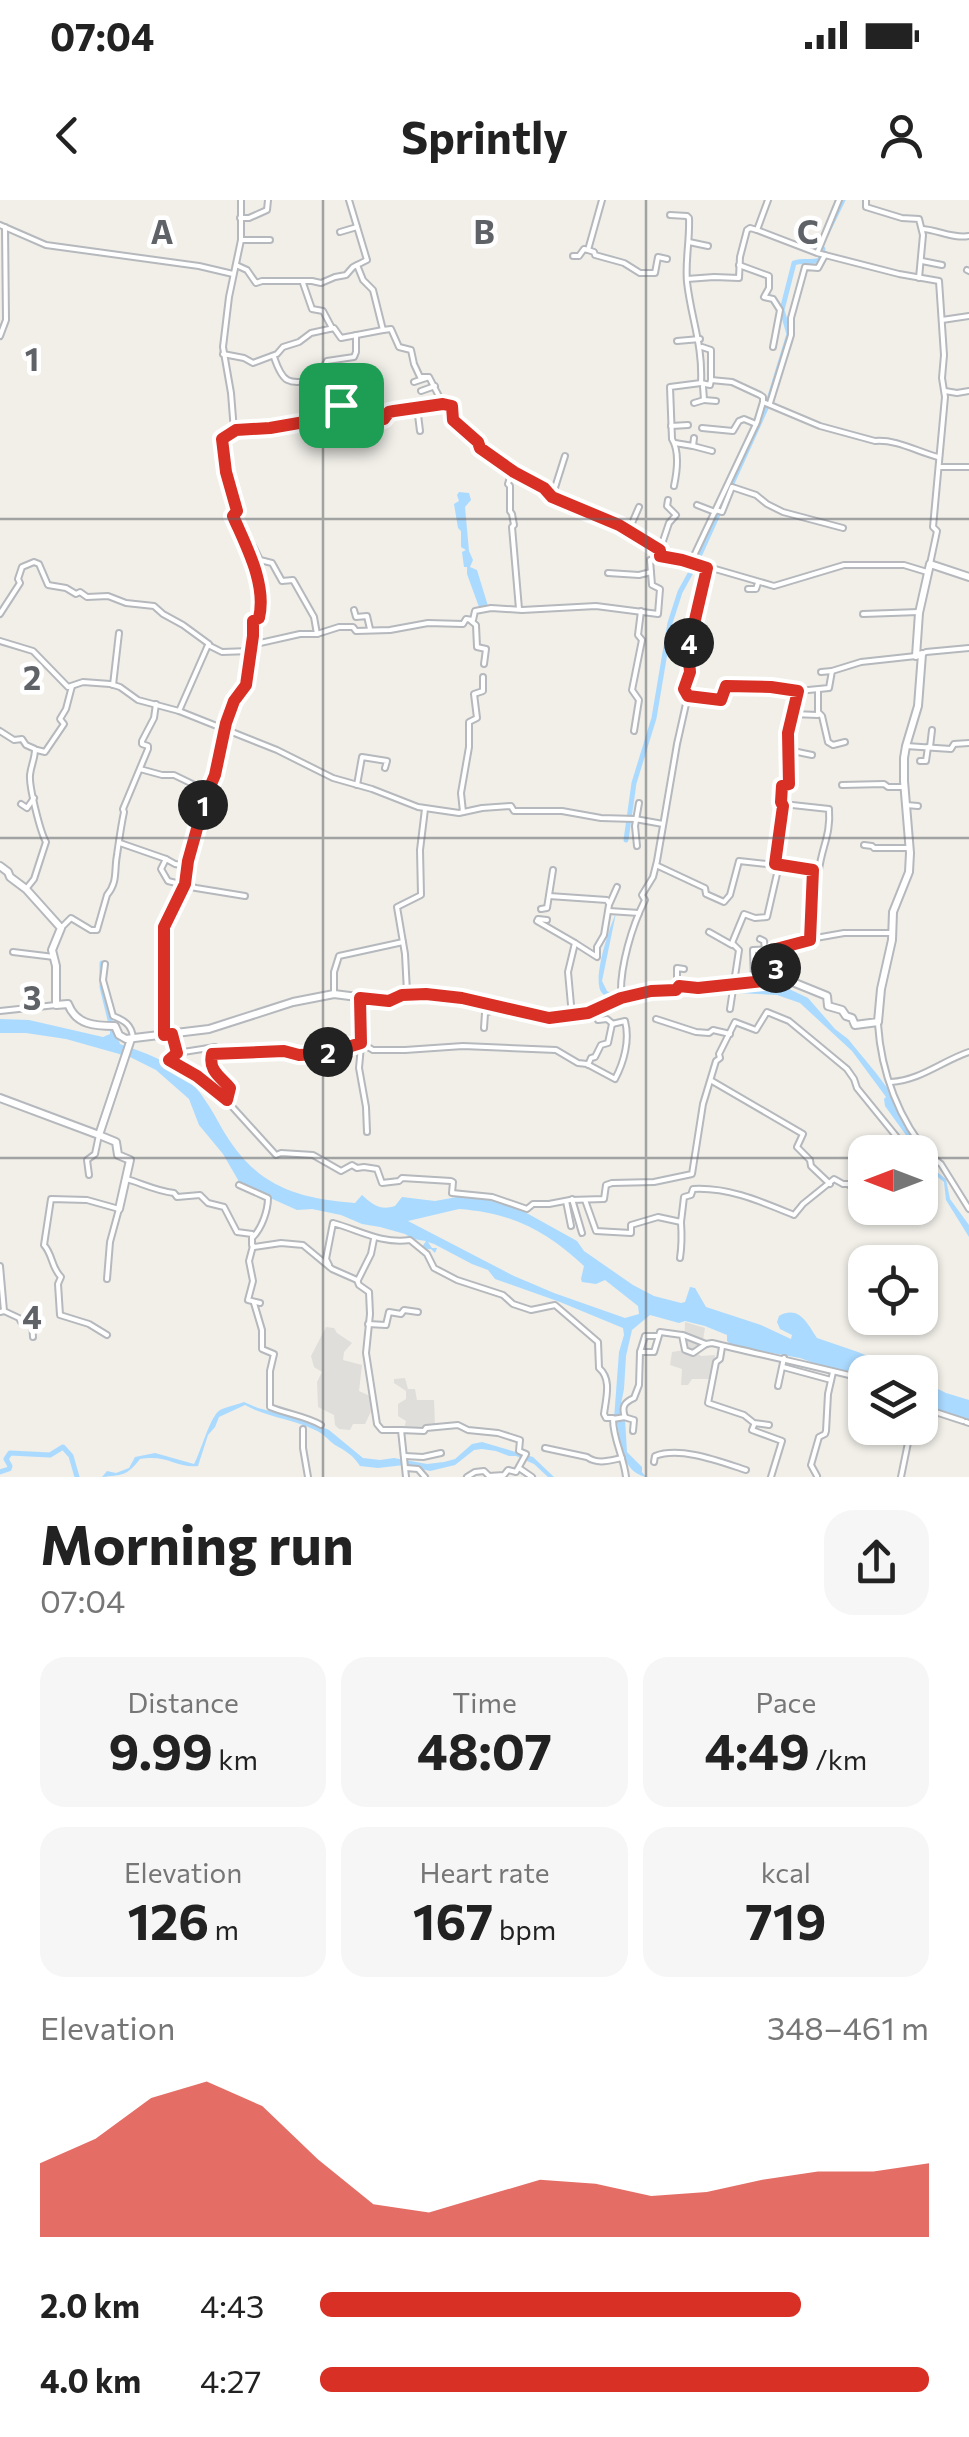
<!DOCTYPE html>
<html lang="en">
<head>
<meta charset="utf-8">
<style>
  :root { --surface:#fff; --page:#f6f6f6; --text:#222; --muted:#767676; --accent:#d93025 }
  body { margin:0; font-family:Commissioner,sans-serif; background:var(--page); color:var(--text); height:100vh; display:flex; flex-direction:column; font-size:38px; white-space:nowrap }
  * { box-sizing:border-box; margin:0 }
  p { font-size:32px; color:var(--muted) }
  .icon { flex:none; width:55px; height:55px; fill:none; stroke:currentColor; stroke-width:2; stroke-linecap:round; stroke-linejoin:round }
  .map { position:relative; height:1277px; overflow:hidden }
  .side { display:flex; flex-direction:column; background:var(--surface); flex:1 }
  .side>* { flex:none }
  .needle { width:65px; rotate:270deg }
  .fabs { position:absolute; left:848px; top:935px; display:grid; gap:20px }
  .fabs a { display:grid; place-items:center; width:90px; height:90px; border-radius:20px; background:var(--surface); box-shadow:0 2px 8px #0004; font-size:50px }
  .pin { position:absolute; display:grid; place-items:center; width:85px; height:85px; color:#fff; margin:-42px; border-radius:20px; box-shadow:0 5px 15px #0006 }
  .km { position:absolute; width:50px; height:50px; margin:-25px; border-radius:50%; background:#222; color:#fff; font-size:28px; line-height:50px; text-align:center }
  .round { display:grid; place-items:center; flex:none; width:105px; height:105px; border-radius:30px; background:var(--page) }
  .summary { display:flex; align-items:center; justify-content:space-between; height:170px; padding:0 40px }
  h1 { font-size:55px; font-weight:700; line-height:75px }
  .metrics { display:grid; grid-template-columns:repeat(3,1fr); gap:15px; height:170px; padding:10px 40px }
  .metrics div { display:grid; align-content:center; border-radius:25px; background:var(--page); text-align:center }
  .metrics b { font-size:50px; font-weight:700 }
  .metrics small { font-size:28px; font-weight:400 }
  .metrics p { font-size:28px }
  .chart { height:280px; padding:20px 40px }
  .chart p { display:flex; justify-content:space-between }
  .chart svg { width:100%; height:180px; margin-top:10px; fill:var(--accent); opacity:.7 }
  ul { padding:0 40px; list-style:none; font-size:32px }
  li { display:grid; grid-template-columns:160px 120px 1fr; align-items:center; height:75px }
  li i { height:25px; border-radius:12px; background:var(--accent) }
  .status { display:flex; justify-content:space-between; align-items:center; height:70px; padding:0 50px; background:var(--surface); direction:ltr }
  .status svg { height:28px; fill:currentColor }
  header { display:flex; justify-content:space-between; align-items:center; height:130px; padding:0 40px; background:var(--surface); font-size:45px; font-weight:700 }
  .map>svg:first-child { display:block }
  .industrial { fill:#e0deda }
  .water { fill:#aadaff; fill-rule:evenodd }
  .lines { fill:none; stroke-linecap:round; stroke-linejoin:round }
  .canal { stroke:#aadaff; stroke-width:5 }
  .minor-casing { stroke:#b5b8bc; stroke-width:8 }
  .tertiary-casing { stroke:#b5b8bc; stroke-width:10 }
  .minor { stroke:#fff; stroke-width:4 }
  .tertiary { stroke:#fff; stroke-width:6 }
  .route-casing { stroke:#fff; stroke-width:20 }
  .route { stroke:#d93025; stroke-width:12 }
  .grid { fill:none; stroke:#5f6368; stroke-width:2.5; stroke-opacity:0.55 }
  .grid-label { font-size:32px; text-anchor:middle; font-weight:bold; fill:#5f6368; stroke:#fff; stroke-width:9; stroke-linejoin:round; paint-order:stroke }
</style>
</head>
<body>
<div class="status"><b>07:04</b><svg viewBox="0 0 49 12"><path d="M0 12V9h3v3zM5 12V6h3v6zM10 12V3h3v9zM15 12V0h3v12zM26 1h20v11H26zM47 4h2v5h-2z"/></svg></div>
<header><svg class="icon" aria-label="back" viewBox="0 0 24 24"><path d="M15 5l-7 7 7 7"/></svg>Sprintly<svg class="icon" aria-label="person" viewBox="0 0 24 24"><circle cx="12" cy="8" r="4"/><path d="M4 21q1-7 8-7t8 7"/></svg></header>
<div class="map">
<svg width="969" height="1277" viewBox="0 0 969 1277">
  <rect width="100%" height="100%" fill="#f1efe8"/>
  <g class="industrial">
    <polygon points="685,1122 705,1128 703,1140 705,1146 698,1154 701,1156 715,1155 713,1179 692,1179 688,1185 681,1185 682,1169 670,1165 672,1152 684,1150"/>
    <polygon points="326,1127 334,1128 337,1133 352,1143 344,1152 343,1160 362,1165 359,1191 372,1197 373,1207 365,1224 353,1224 350,1230 339,1229 335,1225 334,1215 318,1207 317,1182 322,1172 314,1167 311,1156"/>
    <polygon points="405,1178 408,1189 415,1189 417,1200 434,1200 435,1226 423,1230 404,1229 406,1221 398,1216 398,1204 406,1199 406,1191 394,1183 394,1179"/>
  </g>
  <g class="water">
    <polygon points="459,292 469,293 471,300 465,307 469,351 473,360 470,367 477,370 488,406 483,409 479,407 467,374 467,367 464,367 462,352 466,350 461,347 461,331 458,328 454,304 459,301 457,295"/>
    <path d="M616,713L602,781L607,791L623,799L679,789L771,783L787,788L808,798L835,829L848,839L876,873L891,893L919,944L937,972L946,979L950,999L969,1025V1037L946,1000L944,982L934,974L885,906L884,899L886,897L852,851L800,803L777,795L738,793L731,790C715,797 708,792 692,795C682,797 671,800 660,800C646,801 634,799 622,807C616,801 607,799 602,793C591,781 610,726 616,713Z"/>
    <path d="M0,819L29,820L103,837L110,834V828H114L120,844C145,853 170,861 189,880C201,892 212,910 220,925C253,984 291,998 355,1003L362,995C372,1004 380,1011 395,1006L402,997L435,1001L468,995L486,998L523,1011L577,1041L584,1051L633,1085L654,1096L681,1103L685,1102L690,1087L695,1088L706,1107L761,1125L791,1139L792,1135L780,1129L777,1122L779,1116C799,1105 807,1123 817,1138L858,1152L906,1172H865V1177L841,1173L800,1158L733,1146L727,1141V1135L705,1126L685,1121L679,1123L650,1115L632,1130L626,1156L624,1189L620,1209L625,1219L627,1252L642,1267V1272L646,1277C622,1272 621,1244 617,1223L614,1219L619,1152L624,1135L623,1128L560,1102L495,1079L488,1070L472,1064L434,1044L428,1042L432,1048H437L435,1053L431,1049L422,1050V1047L426,1041L413,1039L405,1034L380,1027L362,1024L341,1015L312,1009L297,1010L241,985L223,954L199,925L189,899L156,870L130,857L66,839L26,833H0ZM459,1009C512,1013 545,1030 584,1066L581,1079L582,1082L596,1084L605,1080L638,1106L639,1114L625,1118L554,1093L514,1076L408,1021Z"/>
    <polygon points="920,1180 946,1193 969,1200 969,1220 920,1205"/>
    <path d="M244,1202L258,1208L309,1221L329,1230L363,1258L380,1260L394,1258L427,1264L444,1262L455,1259L472,1244L482,1242L533,1257L554,1277H548L534,1264L516,1256H509L496,1251L482,1249L474,1250L455,1265L430,1271L404,1265L378,1268L360,1266C353,1255 346,1251 335,1245C328,1240 323,1233 315,1230C293,1219 266,1217 245,1205L219,1217L215,1227L208,1235L198,1266C176,1268 167,1254 140,1259C127,1276 122,1275 102,1277L107,1271L116,1273L129,1268L135,1257L155,1253L194,1264C201,1252 210,1216 220,1210C225,1207 237,1205 244,1202Z"/>
  </g>
  <g class="lines">
    <g class="canal">
      <polyline points="827,33 843,0"/>
      <path d="M626,640L634,583L654,518L670,423L680,392L696,363L767,206L789,134L782,110L794,63C803,59 810,64 820,60L823,49"/>
      <polyline points="102,763 102,787 112,828"/>
      <path d="M510,814C552,825 582,823 622,803"/>
      <polyline points="0,1272 9,1269 10,1266 6,1259 10,1253 50,1255 63,1247 71,1256 77,1277"/>
    </g>
    <g class="minor-casing">
      <g id="minor">
        <path d="M241,0V40L229,97L223,147L231,193L234,231L222,239L226,273L237,311L233,316C246,348 262,377 260,413L259,418L253,421L251,445"/>
        <polyline points="866,0 866,7 902,18 919,19 923,35 919,78"/>
        <path d="M670,15L687,16L689,18C690,40 685,61 687,82C691,118 703,145 701,183L670,187L672,239C680,252 677,272 674,286"/>
        <polyline points="240,18 249,18 267,10 268,0"/>
        <polyline points="0,25 46,45 199,66 233,74"/>
        <path d="M923,29C937,30 955,39 969,36"/>
        <polyline points="757,30 817,53 899,74 939,81 944,155 942,178 945,197 933,327 937,331 930,364"/>
        <polyline points="340,32 357,27"/>
        <polyline points="241,40 270,40"/>
        <polyline points="689,42 708,46"/>
        <polyline points="588,50 594,52 595,55 624,63 640,73 655,73 658,57 667,59"/>
        <polyline points="818,51 839,0"/>
        <polyline points="573,56 579,56 584,49 588,50 602,0"/>
        <polyline points="922,61 942,65"/>
        <polyline points="236,65 247,70 256,83 262,81 312,81 321,83 335,77 346,75 353,67 367,60 349,0"/>
        <polyline points="357,65 363,80 373,90 383,130 391,129 399,147 411,150 414,164 420,177 427,177"/>
        <polyline points="739,65 769,76 769,88 764,97 773,99 780,110 773,147"/>
        <polyline points="967,70 969,71"/>
        <polyline points="687,79 714,77 739,78 740,57 747,30 750,28 757,30 768,0"/>
        <polyline points="303,83 312,109 323,111 332,128"/>
        <polyline points="942,120 969,116"/>
        <polyline points="0,136 6,120 5,27"/>
        <polyline points="677,141 700,139"/>
        <polyline points="702,147 711,150 711,180"/>
        <polyline points="223,154 244,158 253,163 277,154 283,147 299,142 311,133 334,128 341,138 383,130"/>
        <path d="M274,157C284,187 290,183 318,180"/>
        <polyline points="414,182 429,177 443,204"/>
        <path d="M701,183L710,185L711,180L732,182L760,195L763,197V202L820,226L875,241C896,239 918,252 938,257"/>
        <polyline points="421,191 435,186"/>
        <polyline points="945,191 957,193 969,191"/>
        <polyline points="704,200 716,201"/>
        <polyline points="694,203 704,200 703,186"/>
        <polyline points="770,203 791,135 791,118 805,67 818,68 825,55"/>
        <polyline points="341,205 332,187 323,189 318,187 320,172 327,161 354,157 356,152 356,135"/>
        <polyline points="417,207 420,231"/>
        <polyline points="671,226 688,225"/>
        <polyline points="702,228 733,231 739,221 744,219 756,224"/>
        <path d="M234,231L316,220L328,215L330,209L341,205C352,220 365,223 382,220C393,207 437,201 452,207V220L478,242L480,248C505,262 529,281 552,297C568,308 594,315 612,321C629,328 644,340 660,350V356"/>
        <polyline points="675,243 693,246 694,238"/>
        <polyline points="693,246 712,251"/>
        <polyline points="939,267 969,267"/>
        <polyline points="512,271 508,284 510,286 510,311 512,314 514,325 512,327 519,409"/>
        <polyline points="552,297 565,256"/>
        <polyline points="697,305 715,312"/>
        <polyline points="716,310 722,312 732,287 756,295 767,304 783,312 843,328"/>
        <polyline points="629,330 639,307"/>
        <polyline points="245,342 253,346 260,360 272,363 282,381 293,380 314,417 317,434"/>
        <polyline points="660,350 669,323 676,315 667,306 668,300"/>
        <polyline points="691,362 774,386 844,365 904,365 927,372"/>
        <polyline points="608,373 639,375 651,372"/>
        <polyline points="748,389 756,389 758,383"/>
        <polyline points="354,410 356,417 367,416 370,429"/>
        <polyline points="0,414 20,383 18,379 22,367 34,362 39,364 48,385 66,388 76,394 80,392 87,397 108,396 126,403 154,406 163,414 183,425 209,444"/>
        <polyline points="863,414 919,412"/>
        <polyline points="471,421 476,425 477,447 486,449 484,464"/>
        <polyline points="0,441 33,451 68,487 83,482 110,484 120,487 138,500 179,511 277,550 333,578 372,589 418,607 459,613 482,608 511,606 514,611 562,611 601,618 635,619 663,624"/>
        <polyline points="251,445 300,434 317,434 339,427 353,427 356,431 390,430 428,423 463,424 466,419 473,420 475,411 491,408 522,410 596,406 658,414 660,389 652,385 650,360 659,358 660,356 691,362 757,222 763,202"/>
        <polyline points="922,454 926,452 969,448"/>
        <polyline points="821,472 832,471"/>
        <polyline points="113,485 119,433"/>
        <polyline points="688,495 721,499 726,486 798,491"/>
        <polyline points="819,513 822,516 828,542 833,545 845,542"/>
        <polyline points="793,514 818,515 818,490"/>
        <path d="M0,531L14,540L22,539L26,545L35,549C35,559 31,565 30,575C29,587 40,631 46,642L34,679L26,689"/>
        <polyline points="634,531 639,500 632,490 642,440 638,435 641,411"/>
        <polyline points="906,546 951,549 954,544 969,543"/>
        <polyline points="930,547 932,530"/>
        <polyline points="37,550 45,552 64,524 60,519 66,509 72,486"/>
        <polyline points="788,550 812,555"/>
        <polyline points="920,561 926,561 928,547"/>
        <polyline points="140,569 162,575 174,575 205,590"/>
        <polyline points="357,585 362,557 387,561 385,568"/>
        <polyline points="842,585 884,584 888,587 905,587"/>
        <polyline points="21,604 27,608 34,598"/>
        <path d="M783,604L829,609C831,635 822,646 819,670H813"/>
        <polyline points="906,605 918,606"/>
        <polyline points="463,612 461,593 469,547 469,522 477,518 474,494 483,491 483,477"/>
        <polyline points="120,643 166,659 161,669 168,681 196,688 245,696"/>
        <polyline points="864,645 872,646 874,648 910,648"/>
        <polyline points="637,646 635,626 639,603"/>
        <polyline points="166,659 175,664 187,666"/>
        <polyline points="658,666 705,688 706,694 724,702 730,695 739,661 775,665"/>
        <polyline points="549,696 607,700 608,702"/>
        <polyline points="541,709 547,708 553,670"/>
        <polyline points="609,711 639,713"/>
        <polyline points="547,720 538,719 537,721 575,743 568,772 572,816"/>
        <path d="M61,728L71,718L91,730H97L107,695C118,682 114,671 117,655C119,641 121,626 124,612L123,609L148,549V546L142,544V541L154,518L156,504"/>
        <polyline points="709,732 732,745"/>
        <polyline points="760,739 764,741 765,749"/>
        <polyline points="810,739 844,733 893,733"/>
        <polyline points="575,743 597,757 597,747 604,735 609,705 617,687"/>
        <polyline points="13,752 54,757"/>
        <path d="M105,764L103,780L113,816C124,820 132,825 133,838"/>
        <polyline points="776,778 775,749 810,739 813,670 775,665 783,605 781,602 783,586 789,584 788,533 798,491 829,488 832,471 861,462 916,456"/>
        <polyline points="754,781 753,750 775,749"/>
        <polyline points="677,787 677,768 684,769"/>
        <polyline points="407,792 405,754 397,707 421,695 420,650 425,609"/>
        <polyline points="334,794 334,772 339,756 403,742"/>
        <path d="M621,795C620,766 632,726 645,700L642,695L653,677L657,661L677,544L688,495L684,489L690,471L688,450L707,368"/>
        <polyline points="359,798 362,835 359,868 366,907 367,932"/>
        <polyline points="730,809 739,750 732,743 744,714 755,718 767,717 779,665"/>
        <polyline points="0,811 56,805"/>
        <polyline points="656,819 696,832 709,833 713,830 730,834"/>
        <polyline points="598,820 607,819 613,824"/>
        <path d="M878,824C881,872 899,921 931,957L920,965"/>
        <polyline points="484,828 485,813 491,811 495,804"/>
        <path d="M172,834L177,853L215,847L216,853L211,855C211,873 221,877 230,888L227,901L276,955L281,953L313,955L341,971L352,965L357,968L364,967L377,969L382,983L399,981L402,978L451,981L453,982L452,993L492,997L527,1009L533,1004H549L570,1000L604,999L606,985L612,983L654,982L692,974L703,904L716,861L720,858L719,854L735,822L756,830L767,812L789,821L847,869L854,879L857,888L909,952"/>
        <polyline points="164,835 164,727 185,685 188,661 205,596 215,575 228,520 235,501 246,485 250,451 222,452 208,445 179,511"/>
        <polyline points="177,853 169,860 197,876 227,901"/>
        <path d="M216,853L232,854L284,851L305,855L332,852L361,843L373,850H405L463,846L556,850L578,863L587,864L615,879C624,862 630,840 625,821L612,824L608,843L601,845L595,857L591,858L588,865"/>
        <polyline points="712,881 803,934 797,947 810,960 811,966 830,984"/>
        <path d="M891,882C921,880 942,861 969,852"/>
        <polyline points="932,957 941,964 969,1009"/>
        <polyline points="89,975 87,960 95,954 99,935"/>
        <path d="M127,979C143,984 157,991 174,993L177,997L200,995L208,1003L224,1007L237,1032L252,1034V1045L254,1047L281,1043L303,1045L332,1069L357,1080L359,1085L369,1092L370,1114L366,1153L377,1224L382,1230H401"/>
        <path d="M239,985L268,998C268,1010 262,1028 253,1037"/>
        <polyline points="572,999 582,1033"/>
        <path d="M585,1000L596,1031L631,1033V1025L658,1017L681,1022L684,997L691,995L693,989C729,987 762,1002 794,1015L803,1004L834,979L843,984H848L865,997"/>
        <polyline points="566,1001 571,1026"/>
        <polyline points="253,1046 249,1061 253,1081 248,1100 260,1103"/>
        <path d="M680,1058C682,1045 682,1036 681,1022"/>
        <path d="M329,1065L326,1059L333,1023C359,1030 381,1044 410,1040L427,1054L434,1068L457,1080L503,1095L513,1104L531,1110L555,1105L598,1142L599,1168C612,1179 606,1198 604,1214L606,1218H613"/>
        <polyline points="0,1066 4,1111"/>
        <polyline points="358,1080 371,1054 374,1039"/>
        <path d="M254,1103L262,1130V1149L274,1154L270,1171V1207C287,1214 305,1216 321,1225"/>
        <polyline points="0,1112 4,1111 19,1118 21,1122 32,1122 33,1137"/>
        <polyline points="368,1124 386,1125 389,1112 401,1114 404,1110 418,1112"/>
        <path d="M107,1135L89,1124L60,1115L58,1084L61,1077C51,1067 53,1055 44,1045L51,999L87,1000L119,1009L110,1042L107,1079"/>
        <polyline points="683,1135 706,1144"/>
        <polyline points="722,1147 720,1159 716,1162 708,1203 744,1215 754,1223 769,1225"/>
        <polyline points="640,1152 645,1136 658,1136"/>
        <polyline points="783,1167 831,1180"/>
        <polyline points="778,1186 784,1158"/>
        <polyline points="920,1207 963,1221"/>
        <polyline points="624,1217 634,1220 633,1231"/>
        <polyline points="966,1222 969,1223"/>
        <polyline points="754,1225 752,1230 782,1241 771,1277"/>
        <polyline points="303,1229 303,1248 308,1277"/>
        <path d="M545,1248L587,1257C598,1265 611,1260 622,1258"/>
        <polyline points="405,1256 423,1257 441,1253"/>
        <path d="M654,1262L655,1256C681,1246 721,1262 746,1270"/>
        <polyline points="406,1268 418,1269 425,1277"/>
        <polyline points="519,1268 532,1277"/>
        <polyline points="817,1276 811,1265 819,1237 825,1234 826,1231 828,1194 833,1172"/>
        <polyline points="406,1277 401,1230 424,1231 426,1228 458,1225 468,1230 498,1233 520,1240 519,1251 526,1254 516,1272 508,1270 504,1275 489,1276 484,1271 475,1272 467,1277"/>
        <path d="M626,1277C624,1257 613,1240 613,1219L625,1217C621,1206 625,1202 634,1198L639,1185L640,1152H654L660,1132L682,1135L685,1150L693,1153L706,1144L712,1143C763,1155 814,1166 865,1179"/>
        <polyline points="901,1277 911,1228"/>
      </g>
    </g>
    <g class="tertiary-casing">
      <g id="tertiary">
        <path d="M0,666L8,672L10,677L26,689L61,728L52,750L56,766V805L68,804C76,825 95,826 115,826L119,835L126,839L209,829L293,802L334,794L389,801L402,795L423,794L462,798L549,819L588,813L621,798L651,791L676,790L679,786L698,788L773,780L776,778L790,781L827,796L828,806L842,810L846,816L852,818L855,825L878,822L881,789L892,740L893,712L909,672L910,653L904,581V558L906,546L918,506L922,454L916,456L919,413L930,364L969,377"/>
        <polyline points="0,898 99,935"/>
        <polyline points="119,1009 130,960 118,955 116,942 99,935 131,839"/>
      </g>
    </g>
    <use href="#minor" class="minor"/>
    <use href="#tertiary" class="tertiary"/>
  </g>
  <g class="lines">
    <g class="route-casing">
      <path id="route" d="M443,204L452,206L453,220L478,242L480,248L514,272L544,288L552,297L619,325L660,350V356L682,360L707,368L688,450L690,472L684,489L688,496L721,500L726,486L771,487L798,491L788,533L789,584L782,586L781,602L783,606L775,664L813,670L810,740L776,749V778L773,780L698,788L679,786L676,790L651,791L621,798L588,813L549,818L462,798L426,794L402,795L389,801L360,798L361,843L332,852L319,854L299,855L284,851L212,854C208,871 221,877 230,888L227,900L197,876L169,860L177,853L172,834L164,835V727L185,684L188,661L206,596L215,575L226,523L234,501L246,485L253,436V421L259,418C267,384 246,346 233,316L237,311L226,272L222,239L236,230L270,228L316,220L328,215L330,209L341,205C352,221 366,224 384,219L389,212L394,211Z"/>
    </g>
    <use href="#route" class="route"/>
  </g>
  <path class="grid" d="M323,0V1277M646,0V1277M0,319H969M0,638H969M0,958H865M920,958H969"/>
  <g class="grid-label">
    <text x="162" y="44">A</text>
    <text x="484" y="44">B</text>
    <text x="808" y="44">C</text>
    <text x="32" y="171">1</text>
    <text x="32" y="490">2</text>
    <text x="32" y="810">3</text>
    <text x="32" y="1129">4</text>
  </g>
</svg>
<div class="fabs">
<a><svg class="needle" viewBox="-14 -14 28 28"><path d="M0-13l5 13h-10z" fill="#e53935"/><path d="M0 13l5-13h-10z" fill="#767676"/></svg></a>
<a><svg class="icon" aria-label="locate" viewBox="0 0 24 24"><circle cx="12" cy="12" r="6"/><path d="M12 2v4M12 18v4M2 12h4M18 12h4"/></svg></a>
<a><svg class="icon" aria-label="layers" viewBox="0 0 24 24"><path d="M12 4l9 5-9 5-9-5zM3 14l9 5 9-5"/></svg></a>
</div>
<div class="pin" style="left:341px;top:205px;background:#1e9e55"><svg class="icon" aria-label="arrive" viewBox="0 0 24 24"><path d="M6 21V4h12l-3 4 3 4H6"/></svg></div>
<b class="km" style="left:203px;top:605px">1</b>
<b class="km" style="left:328px;top:852px">2</b>
<b class="km" style="left:776px;top:768px">3</b>
<b class="km" style="left:689px;top:443px">4</b>
</div>
<section class="side">
<div class="summary"><div><h1>Morning run</h1><p>07:04</p></div><a class="round"><svg class="icon" aria-label="share" viewBox="0 0 24 24"><path d="M12 15V3M7 8l5-5 5 5M5 13v7h14v-7"/></svg></a></div>
<div class="metrics">
<div><p>Distance</p><b>9.99<small> km</small></b></div>
<div><p>Time</p><b>48:07</b></div>
<div><p>Pace</p><b>4:49<small> /km</small></b></div>
</div>
<div class="metrics">
<div><p>Elevation</p><b>126<small> m</small></b></div>
<div><p>Heart rate</p><b>167<small> bpm</small></b></div>
<div><p>kcal</p><b>719</b></div>
</div>
<div class="chart"><p><span>Elevation</span>348–461 m</p>
<svg viewBox="0 0 160 44" preserveAspectRatio="none"><path d="M0 44V26L10 20L20 10L30 6L40 12L50 25L60 36L70 38L80 34L90 30L100 31L110 34L120 33L130 30L140 28L150 28L160 26V44z"/></svg>
</div>
<ul>
<li><b>2.0 km</b>4:43<i style="width:79%"></i></li>
<li><b>4.0 km</b>4:27<i style="width:100%"></i></li>
</ul>
</section>
</body>
</html>
